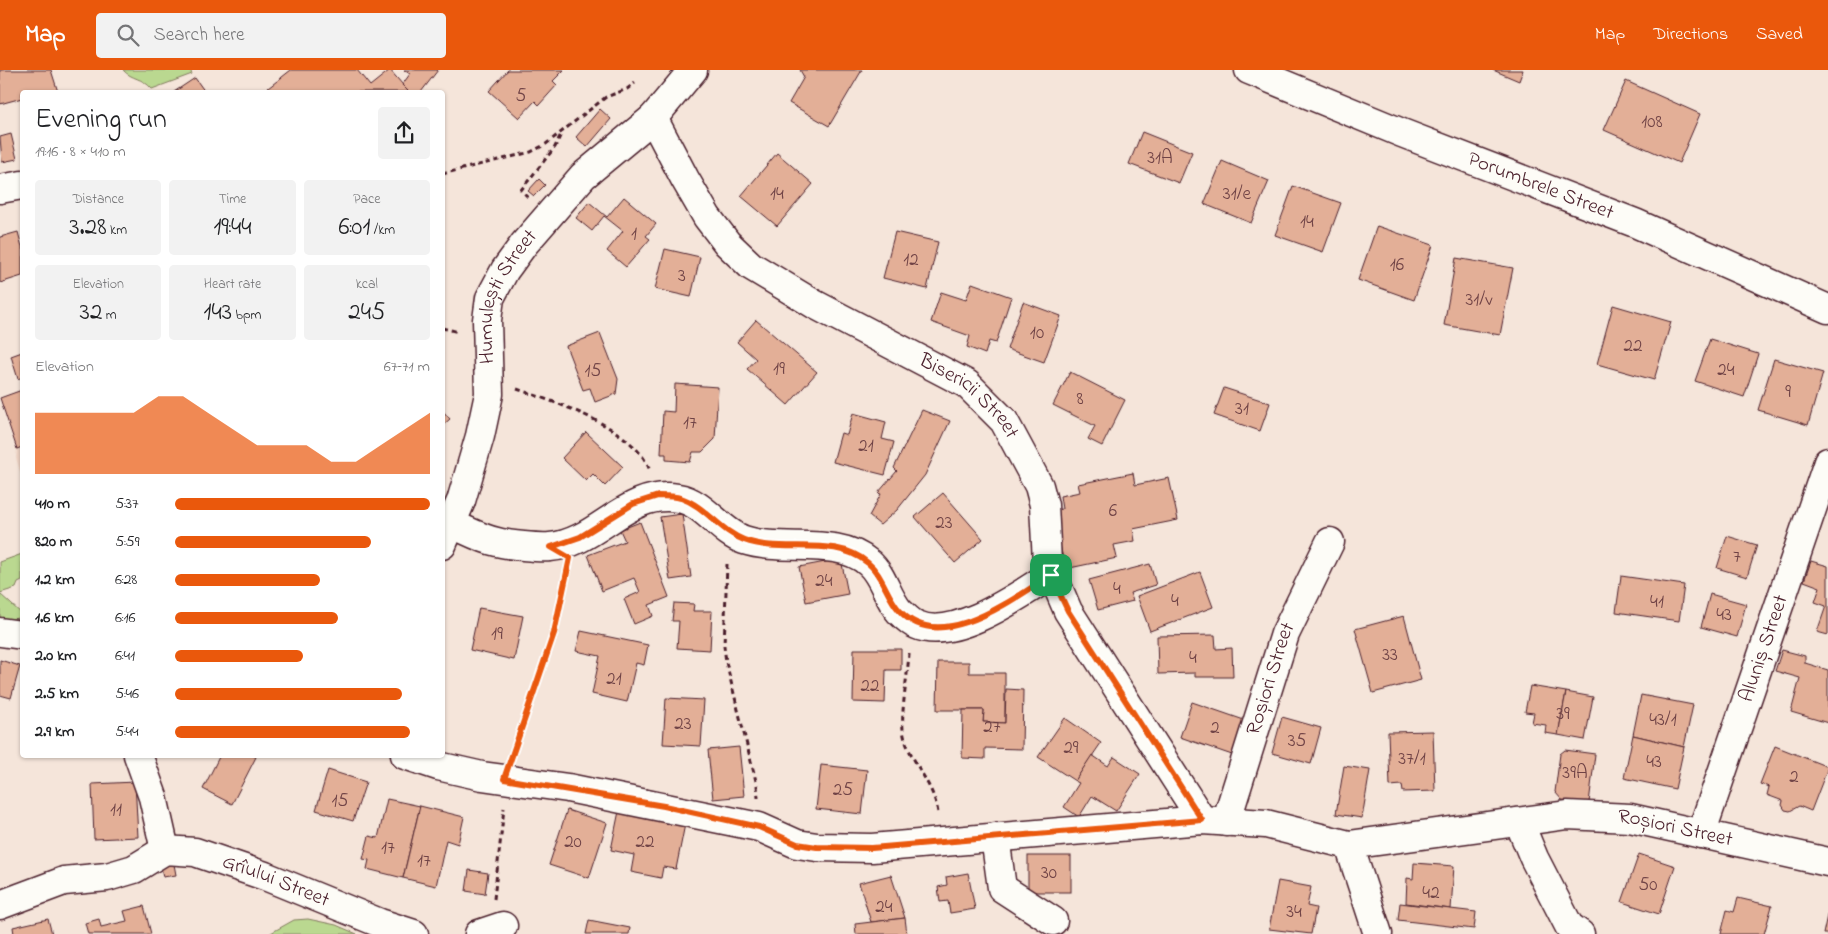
<!DOCTYPE html>
<html lang="en">
<head>
<meta charset="utf-8">
<style>
  :root { --surface:#fff; --page:#f2f2f2; --text:#202124; --muted:#757577; --accent:#ea580c }
  body { margin:0; font-family:"Indie Flower",sans-serif; background:var(--page); color:var(--text); height:100vh; display:flex; flex-direction:column; font-size:19px; white-space:nowrap }
  * { box-sizing:border-box; margin:0 }
  p { font-size:16px; color:var(--muted) }
  .icon { flex:none; width:28px; height:28px; fill:none; stroke:currentColor; stroke-width:2; stroke-linecap:round; stroke-linejoin:round }
  .map { position:relative; flex:1; overflow:hidden }
  .drawer { position:absolute; left:20px; top:20px; width:425px; height:668px; display:flex; flex-direction:column; background:var(--surface); border-radius:5px; box-shadow:0 1px 4px #0004 }
  .drawer>* { flex:none }
  .pin { position:absolute; display:grid; place-items:center; width:42px; height:42px; color:#fff; margin:-21px; border-radius:10px; box-shadow:0 2px 8px #0006 }
  .round { display:grid; place-items:center; flex:none; width:52px; height:52px; border-radius:5px; background:var(--page) }
  .overview { display:flex; align-items:center; justify-content:space-between; height:85px; padding:0 15px }
  h1 { font-size:28px; font-weight:600; line-height:38px }
  .metrics { display:grid; grid-template-columns:repeat(3,1fr); gap:8px; height:85px; padding:5px 15px }
  .metrics div { display:grid; align-content:center; border-radius:5px; background:var(--page); text-align:center }
  .metrics b { font-size:25px; font-weight:600 }
  .metrics small { font-size:14px; font-weight:400 }
  .metrics p { font-size:14px }
  .chart { height:140px; padding:10px 15px }
  .chart p { display:flex; justify-content:space-between }
  .chart svg { width:100%; height:90px; margin-top:5px; fill:var(--accent); opacity:.7 }
  ul { padding:0 15px; list-style:none; font-size:16px }
  li { display:grid; grid-template-columns:80px 60px 1fr; align-items:center; height:38px }
  li i { height:12px; border-radius:6px; background:var(--accent) }
  header { display:flex; align-items:center; gap:30px; box-sizing:border-box; height:70px; padding:0 25px; background:var(--accent); color:#fff }
  header strong { font-size:24px }
  nav { display:flex; gap:28px; margin-inline-start:auto; font-size:18px }
  .search { width:350px; height:45px; background:var(--page); display:flex; align-items:center; gap:12px; box-sizing:border-box; padding:0 18px; border-radius:5px; color:var(--muted); font-size:19px }
  .map>svg:first-child { display:block }
  .built { fill:#f0d5c6 }
  .green { fill:#bad890; stroke:#827c5e }
  .building { fill:#e3af97; stroke:#4a1f2b }
  .lines { fill:none; stroke-linecap:round; stroke-linejoin:round }
  .minor-casing { stroke:#4a1f2b; stroke-width:31 }
  .path { stroke:#4a1f2b; stroke-width:3; stroke-dasharray:5 4; stroke-linecap:butt }
  .minor { stroke:#fdfcf7; stroke-width:28 }
  .route-casing { stroke:#fff; stroke-width:10 }
  .route { stroke:#ea580c; stroke-width:6 }
  .labels { text-anchor:middle; dominant-baseline:central; stroke-width:5; stroke-linejoin:round; paint-order:stroke }
  .number-label { font-size:19px; fill:#704346 }
  .street-label { font-size:21px; fill:#4a1f2b; stroke:#fdfcf7 }
</style>
</head>
<body>
<header>
<strong>Map</strong>
<div class="search"><svg class="icon" aria-label="search" viewBox="0 0 24 24"><circle cx="10" cy="10" r="6"/><path d="M15 15l6 6"/></svg>Search here</div>
<nav><a>Map</a><a>Directions</a><a>Saved</a></nav>
</header>
<div class="map">
<svg width="1828" height="864" viewBox="0 0 1828 864">
  <rect width="100%" height="100%" fill="#f5e5da"/>
  <filter id="ink" filterUnits="userSpaceOnUse"><feTurbulence type="fractalNoise" baseFrequency=".02" numOctaves="2"/><feDisplacementMap in="SourceGraphic" scale="10" xChannelSelector="R" yChannelSelector="G"/><feConvolveMatrix kernelMatrix="1 2 1 2 8 2 1 2 1" color-interpolation-filters="sRGB"/></filter>
  <g filter="url(#ink)">
    <polygon class="built" points="22,320 22,408 16,388 17,379 0,328"/>
    <g class="green">
      <path d="M123,0H190L192,4L152,19C142,7 132,10 123,0Z"/>
      <polygon points="22,484 22,511 18,513 16,518 0,523 0,492"/>
      <polygon points="0,524 22,544 22,547 0,552"/>
      <polygon points="308,849 336,855 357,864 269,864 294,850"/>
    </g>
    <g class="building">
      <polygon points="0,0 51,0 58,22 22,22 22,28 0,34"/>
      <polygon points="291,0 357,0 370,16 390,0 409,22 263,22"/>
      <polygon points="404,0 438,0 421,22 409,22 402,15 410,4"/>
      <polygon points="508,0 564,0 553,11 557,15 539,35 535,31 519,48 489,21"/>
      <polygon points="800,0 862,0 829,56 789,33 804,7"/>
      <polygon points="1493,0 1523,0 1519,11"/>
      <polygon points="195,8 205,22 174,22"/>
      <polygon points="1626,11 1700,44 1679,93 1604,60"/>
      <polygon points="600,39 611,49 587,77 576,67"/>
      <polygon points="1142,62 1192,82 1179,113 1129,94"/>
      <polygon points="11,64 17,89 2,92 0,67"/>
      <polygon points="777,83 813,114 777,156 741,126"/>
      <polygon points="1222,91 1269,111 1251,153 1204,134"/>
      <polygon points="539,109 545,115 534,126 528,121"/>
      <polygon points="1293,116 1341,133 1323,182 1275,165"/>
      <polygon points="624,127 656,154 646,166 650,169 626,197 607,181 623,161 604,146 592,161 576,148 589,132 607,147"/>
      <polygon points="1377,156 1433,175 1414,230 1358,210"/>
      <polygon points="18,162 22,177 22,206 0,213 0,167"/>
      <polygon points="895,162 938,172 927,219 883,208"/>
      <polygon points="665,179 700,187 691,227 655,219"/>
      <polygon points="1456,188 1513,198 1500,265 1444,255"/>
      <polygon points="972,213 1011,227 996,273 989,271 985,284 967,277 970,266 931,252 941,222 966,230"/>
      <polygon points="1023,232 1061,246 1044,292 1007,279"/>
      <polygon points="1613,235 1671,252 1654,310 1597,294"/>
      <polygon points="756,250 817,302 788,335 747,299 756,289 737,272"/>
      <polygon points="600,263 618,309 616,324 595,332 590,318 583,320 566,276"/>
      <polygon points="1710,269 1758,284 1744,327 1695,311"/>
      <polygon points="22,282 22,307 18,309 11,286"/>
      <polygon points="1774,289 1823,303 1808,355 1758,340"/>
      <polygon points="1070,302 1125,330 1102,376 1088,369 1095,356 1053,335"/>
      <polygon points="675,314 718,317 715,369 702,382 693,382 690,392 666,390 666,384 661,384 663,341 674,342"/>
      <polygon points="1224,318 1270,333 1260,361 1214,345"/>
      <polygon points="22,320 22,377 17,379 0,328"/>
      <polygon points="442,340 450,349 442,356"/>
      <polygon points="922,340 950,351 925,405 897,440 880,455 869,446 881,424 878,423 897,401 894,398"/>
      <polygon points="853,343 886,352 882,369 894,372 885,405 833,392 841,363 847,365"/>
      <polygon points="586,362 623,397 605,416 593,404 586,411 562,388"/>
      <polygon points="1133,403 1135,415 1169,408 1178,450 1133,459 1135,471 1114,475 1117,488 1065,499 1053,440 1062,439 1060,426 1080,422 1078,414"/>
      <polygon points="943,423 983,469 955,493 915,447"/>
      <polygon points="682,444 691,507 670,510 660,447"/>
      <polygon points="640,452 669,527 649,535 653,546 634,554 624,529 640,522 634,508 602,521 588,485 625,471 620,460"/>
      <polygon points="1727,466 1757,475 1747,507 1717,498"/>
      <polygon points="841,489 848,524 806,532 799,497"/>
      <polygon points="1811,491 1828,496 1828,565 1817,562 1826,536 1815,532 1820,517 1804,511"/>
      <polygon points="1150,494 1156,515 1130,523 1133,531 1098,540 1089,510"/>
      <polygon points="1200,502 1213,537 1150,561 1137,526"/>
      <polygon points="1621,506 1684,515 1679,551 1616,542"/>
      <polygon points="1710,524 1746,534 1737,567 1701,557"/>
      <polygon points="674,533 694,534 693,541 712,541 710,580 677,578 679,551 672,551"/>
      <polygon points="479,538 523,546 514,590 470,580"/>
      <polygon points="1404,546 1421,610 1373,623 1355,559"/>
      <polygon points="581,561 648,575 644,595 636,593 627,632 592,624 600,586 576,581"/>
      <polygon points="1215,565 1216,579 1232,578 1233,607 1195,607 1195,603 1158,604 1157,566"/>
      <polygon points="854,579 901,579 901,600 886,600 885,633 853,632"/>
      <polygon points="1782,580 1805,586 1805,593 1828,600 1828,653 1791,642 1800,608 1775,601"/>
      <polygon points="0,590 20,596 11,628 0,625"/>
      <polygon points="938,592 969,592 969,603 1005,603 1005,653 983,652 984,640 937,640"/>
      <polygon points="1530,616 1566,622 1558,665 1545,663 1546,655 1532,653 1534,643 1525,642"/>
      <polygon points="1006,619 1023,620 1022,679 985,678 985,689 962,688 963,640 984,640 983,652 1005,653"/>
      <polygon points="1566,622 1593,627 1585,670 1558,665"/>
      <polygon points="1641,625 1693,635 1684,677 1633,665"/>
      <polygon points="666,628 704,630 701,676 663,674"/>
      <polygon points="1192,632 1244,650 1232,685 1180,667"/>
      <polygon points="1282,647 1321,658 1311,694 1272,683"/>
      <polygon points="1065,648 1101,673 1075,711 1038,687"/>
      <polygon points="1433,661 1435,721 1403,722 1402,715 1390,716 1388,662"/>
      <polygon points="1633,665 1684,677 1675,719 1624,708"/>
      <polygon points="1775,676 1828,697 1811,741 1799,736 1790,741 1785,740 1782,735 1783,731 1767,725 1769,717 1760,714"/>
      <polygon points="739,677 744,726 713,729 708,680"/>
      <polygon points="1565,680 1595,684 1589,733 1562,730 1555,722 1560,684"/>
      <polygon points="220,685 252,685 256,687 232,734 203,719"/>
      <polygon points="1092,685 1108,696 1114,687 1140,704 1116,741 1092,726 1079,747 1064,737 1079,713 1075,711"/>
      <polygon points="821,695 867,700 862,744 816,739"/>
      <polygon points="1344,696 1370,700 1362,748 1336,744"/>
      <polygon points="328,700 366,712 353,751 316,740"/>
      <polygon points="135,712 138,767 94,769 92,714"/>
      <polygon points="387,729 420,736 403,808 367,799 369,790 363,789 369,766 378,768"/>
      <polygon points="420,736 464,747 458,774 446,770 436,816 403,808"/>
      <polygon points="567,740 607,753 589,808 549,795"/>
      <polygon points="619,741 685,754 676,799 663,797 661,808 631,802 634,785 611,780"/>
      <polygon points="1639,784 1675,796 1659,844 1622,832"/>
      <rect x="1028" y="786" width="43" height="36"/>
      <polygon points="173,789 176,805 163,807 160,792"/>
      <polygon points="1414,793 1454,796 1451,839 1406,833 1407,808 1413,809"/>
      <polygon points="469,800 488,803 485,824 466,821"/>
      <polygon points="968,803 975,839 950,843 948,831 940,832 938,817 947,815 946,807"/>
      <polygon points="891,805 905,848 871,852 859,813"/>
      <polygon points="1278,811 1311,817 1307,836 1316,838 1311,864 1269,859"/>
      <polygon points="1738,828 1772,836 1764,864 1721,864 1727,840 1734,842"/>
      <polygon points="1400,833 1476,842 1474,859 1398,850"/>
      <polygon points="144,836 151,864 88,864 85,853 99,849 101,857 127,851 124,841"/>
      <polygon points="1828,841 1828,864 1823,864"/>
      <polygon points="905,848 907,864 856,864 855,854"/>
      <polygon points="48,849 52,864 14,864 13,857"/>
      <polygon points="589,850 630,858 629,864 586,864"/>
    </g>
    <g class="lines">
      <g class="minor-casing">
        <g id="minor">
          <path id="s1" d="M1249,0L1402,63L1635,153L1828,239"/>
          <path id="s2" d="M653,48L685,109L707,147L727,173L751,196L814,234L967,314L1004,351L1039,416L1044,435L1047,492L1068,541L1202,750"/>
          <polyline points="0,119 22,115"/>
          <path d="M452,454C466,460 482,469 497,472C508,475 539,478 550,477C598,473 627,419 678,428C704,432 720,462 744,470C783,483 838,465 869,493C883,505 887,527 899,541C903,545 911,553 917,555C954,572 1021,524 1051,505"/>
          <path id="s3" d="M442,475L461,431L480,366L489,324L487,250L490,228L505,200L524,174L583,106L653,48L693,0"/>
          <polyline points="0,562 22,565"/>
          <polyline points="138,685 153,727 165,780"/>
          <path id="s4" d="M405,685L438,696L482,706L568,718L759,757L797,774L817,777L872,778L1202,750L1266,754L1349,775L1567,745L1630,748L1828,792"/>
          <path id="s5" d="M1226,752L1285,564L1330,472"/>
          <polyline points="1519,752 1534,788 1569,856 1580,864"/>
          <path id="s6" d="M1701,764L1828,392"/>
          <polyline points="995,767 1002,818 1053,851"/>
          <polyline points="1349,775 1378,864"/>
          <path id="s7" d="M0,835L64,811L107,807L134,799L165,780L195,782L265,806L380,853L414,864"/>
          <polyline points="479,864 503,856"/>
        </g>
      </g>
      <g class="path">
        <polyline points="442,104 531,82 546,74 606,27 627,19 635,13"/>
        <polyline points="528,127 521,120 555,77 562,62"/>
        <polyline points="442,258 459,262"/>
        <path d="M517,319C557,333 636,358 650,401"/>
        <polyline points="727,494 724,576 726,592 757,715 758,728"/>
        <path d="M909,583C908,603 901,640 903,659C905,686 934,712 938,743"/>
        <polyline points="514,681 554,563 567,503"/>
        <polyline points="494,829 504,738"/>
      </g>
      <use href="#minor" class="minor"/>
    </g>
  </g>
  <g class="lines" filter="url(#ink)">
    <g class="route-casing">
      <path id="route" d="M658,426C665,426 674,426 681,428C705,436 720,461 744,470C783,485 834,464 868,493C882,504 887,527 899,540C939,586 1013,529 1051,505L1068,541L1202,750L872,778L817,777L797,774L759,757L664,736L504,709L554,563L570,488L551,477L580,467L633,434Z"/>
    </g>
    <use href="#route" class="route"/>
  </g>
  <g class="labels">
    <g class="number-label">
      <text x="521" y="26">5</text>
      <text x="1652" y="52">108</text>
      <text x="1160" y="88">31A</text>
      <text x="777" y="124">14</text>
      <text x="1237" y="124">31/e</text>
      <text x="1307" y="152">14</text>
      <text x="634" y="164">1</text>
      <text x="911" y="190">12</text>
      <text x="1397" y="195">16</text>
      <text x="682" y="206">3</text>
      <text x="1479" y="230">31/v</text>
      <text x="1037" y="263">10</text>
      <text x="1633" y="276">22</text>
      <text x="779" y="299">19</text>
      <text x="1726" y="300">24</text>
      <text x="593" y="301">15</text>
      <text x="1788" y="322">9</text>
      <text x="1080" y="329">8</text>
      <text x="1242" y="339">31</text>
      <text x="690" y="353">17</text>
      <text x="866" y="376">21</text>
      <text x="1113" y="441">6</text>
      <text x="944" y="453">23</text>
      <text x="1737" y="487">7</text>
      <text x="824" y="511">24</text>
      <text x="1117" y="519">4</text>
      <text x="1175" y="531">4</text>
      <text x="1657" y="532">41</text>
      <text x="1724" y="545">43</text>
      <text x="497" y="564">19</text>
      <text x="1390" y="585">33</text>
      <text x="1193" y="588">4</text>
      <text x="614" y="609">21</text>
      <text x="870" y="616">22</text>
      <text x="1563" y="644">39</text>
      <text x="1663" y="650">43/1</text>
      <text x="683" y="654">23</text>
      <text x="992" y="657">27</text>
      <text x="1215" y="658">2</text>
      <text x="1297" y="671">35</text>
      <text x="1071" y="678">29</text>
      <text x="1412" y="689">37/1</text>
      <text x="1654" y="692">43</text>
      <text x="1575" y="703">39A</text>
      <text x="1794" y="707">2</text>
      <text x="843" y="720">25</text>
      <text x="340" y="731">15</text>
      <text x="116" y="740">11</text>
      <text x="573" y="772">20</text>
      <text x="645" y="772">22</text>
      <text x="388" y="778">17</text>
      <text x="424" y="791">17</text>
      <text x="1049" y="803">30</text>
      <text x="1648" y="815">50</text>
      <text x="1431" y="823">42</text>
      <text x="884" y="837">24</text>
      <text x="1294" y="842">34</text>
    </g>
    <g class="street-label">
      <text stroke="none"><textPath href="#s1" startOffset="314">Porumbrele Street</textPath></text>
      <text stroke="none"><textPath href="#s3" startOffset="261">Humulești Street</textPath></text>
      <text stroke="none"><textPath href="#s2" startOffset="434">Bisericii Street</textPath></text>
      <text stroke="none"><textPath href="#s6" startOffset="196">Aluniș Street</textPath></text>
      <text stroke="none"><textPath href="#s5" startOffset="150">Roșiori Street</textPath></text>
      <text stroke="none"><textPath href="#s4" startOffset="1289">Roșiori Street</textPath></text>
      <text stroke="none"><textPath href="#s7" startOffset="292">Grîului Street</textPath></text>
    </g>
  </g>
</svg>
<div class="pin" style="left:1051px;top:505px;background:#1e9e55"><svg class="icon" aria-label="arrive" viewBox="0 0 24 24"><path d="M6 21V4h12l-3 4 3 4H6"/></svg></div>
<section class="drawer">
<div class="overview"><div><h1>Evening run</h1><p>19:16 · 8 × 410 m</p></div><a class="round"><svg class="icon" aria-label="share" viewBox="0 0 24 24"><path d="M12 15V3M7 8l5-5 5 5M5 13v7h14v-7"/></svg></a></div>
<div class="metrics">
<div><p>Distance</p><b>3.28<small> km</small></b></div>
<div><p>Time</p><b>19:44</b></div>
<div><p>Pace</p><b>6:01<small> /km</small></b></div>
</div>
<div class="metrics">
<div><p>Elevation</p><b>32<small> m</small></b></div>
<div><p>Heart rate</p><b>143<small> bpm</small></b></div>
<div><p>kcal</p><b>245</b></div>
</div>
<div class="chart"><p><span>Elevation</span>67–71 m</p>
<svg viewBox="0 0 160 44" preserveAspectRatio="none"><path d="M0 44V14L10 14L20 14L30 14L40 14L50 6L60 6L70 14L80 22L90 30L100 30L110 30L120 38L130 38L140 30L150 22L160 14V44z"/></svg>
</div>
<ul>
<li><b>410 m</b>5:37<i style="width:100%"></i></li>
<li><b>820 m</b>5:59<i style="width:77%"></i></li>
<li><b>1.2 km</b>6:28<i style="width:57%"></i></li>
<li><b>1.6 km</b>6:16<i style="width:64%"></i></li>
<li><b>2.0 km</b>6:41<i style="width:50%"></i></li>
<li><b>2.5 km</b>5:46<i style="width:89%"></i></li>
<li><b>2.9 km</b>5:44<i style="width:92%"></i></li>
</ul>
</section>
</div>
</body>
</html>
